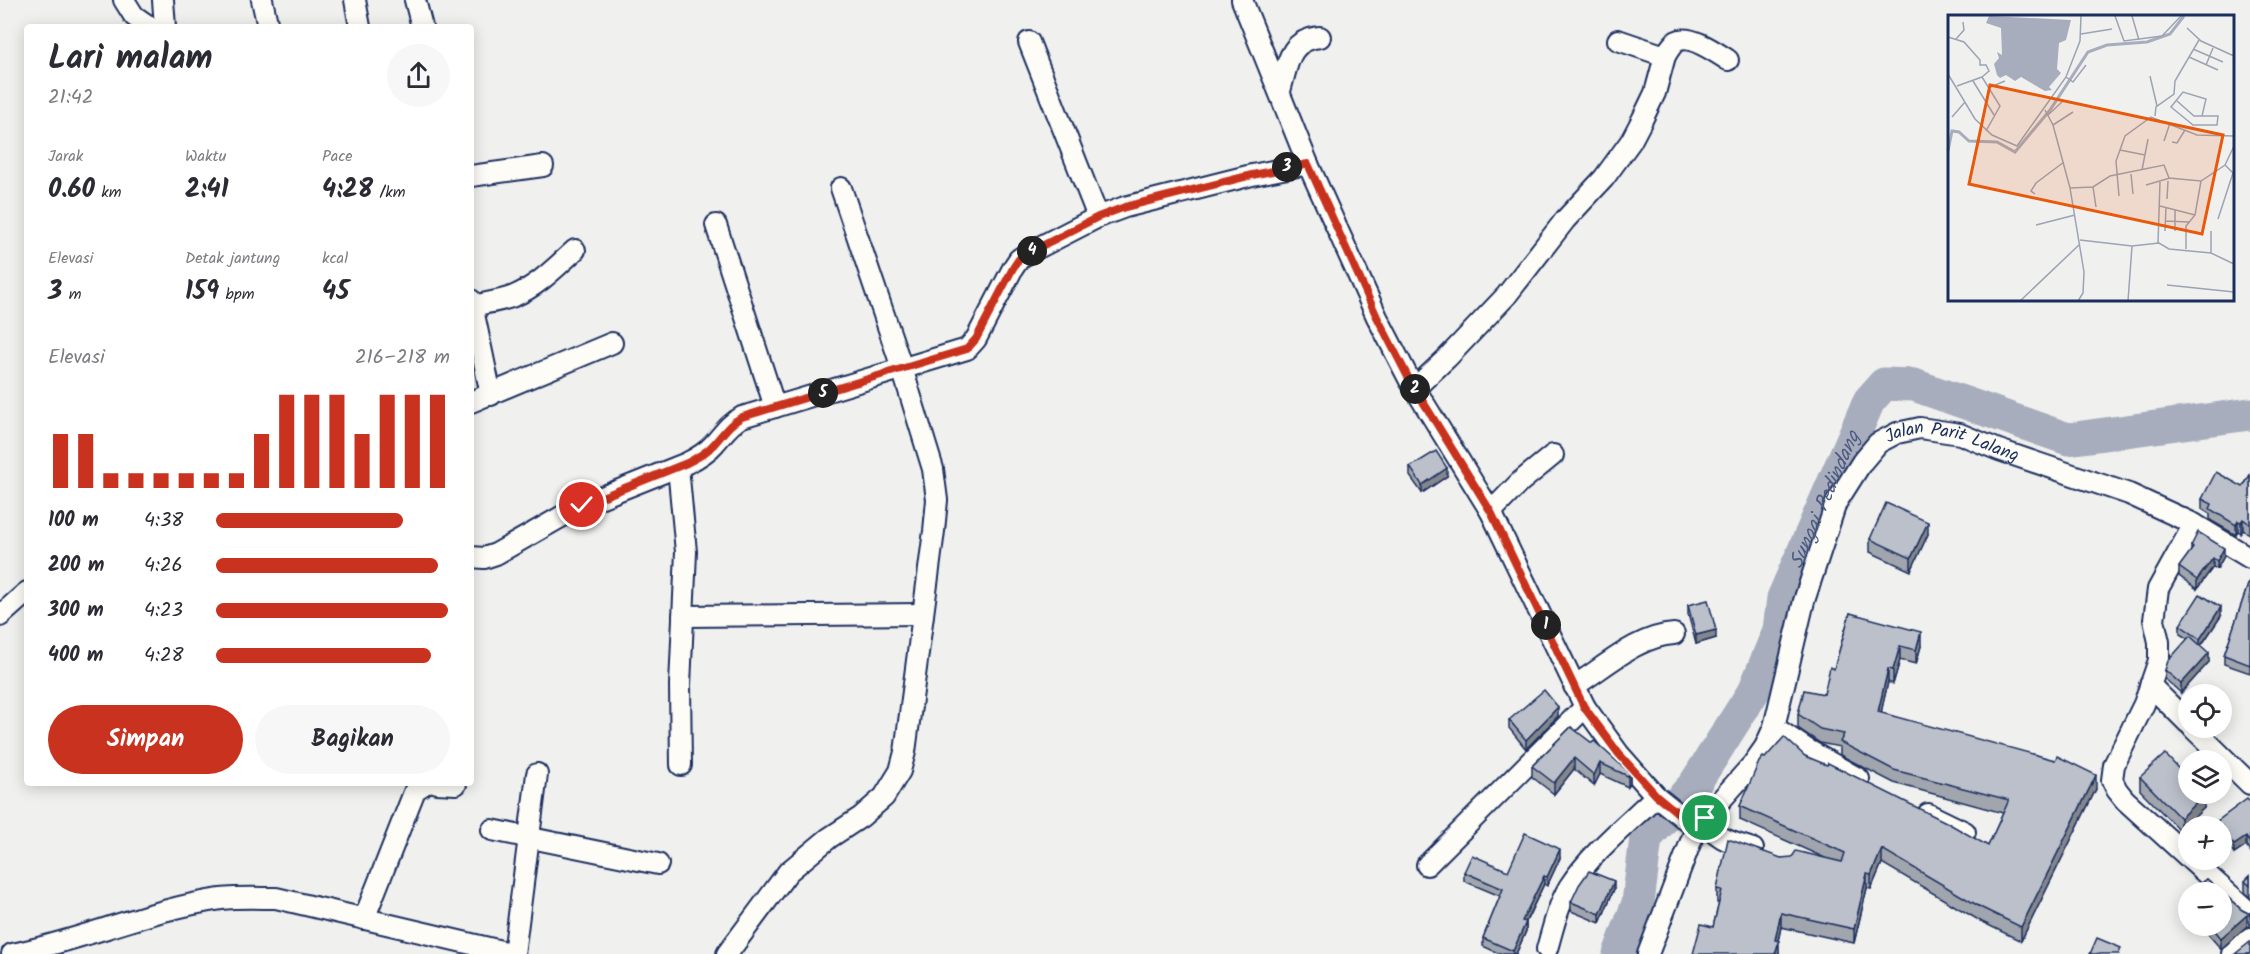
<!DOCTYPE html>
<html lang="id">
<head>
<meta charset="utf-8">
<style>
  :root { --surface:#fff; --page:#f7f7f7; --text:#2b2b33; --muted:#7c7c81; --accent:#c8321e }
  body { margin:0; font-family:Kalam,sans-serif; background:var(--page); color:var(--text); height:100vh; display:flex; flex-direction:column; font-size:22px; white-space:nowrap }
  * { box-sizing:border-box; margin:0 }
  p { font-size:20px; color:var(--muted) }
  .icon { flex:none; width:33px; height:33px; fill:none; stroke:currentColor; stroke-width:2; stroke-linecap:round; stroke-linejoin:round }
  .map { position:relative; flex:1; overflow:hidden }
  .drawer { position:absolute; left:24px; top:24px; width:450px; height:762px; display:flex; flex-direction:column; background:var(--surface); border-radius:6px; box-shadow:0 3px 15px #0003 }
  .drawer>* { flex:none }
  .buttons { position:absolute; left:2178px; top:684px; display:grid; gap:12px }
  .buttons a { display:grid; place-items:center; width:54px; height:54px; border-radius:50%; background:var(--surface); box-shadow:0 3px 15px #0003; font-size:30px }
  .pin { position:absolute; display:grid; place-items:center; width:51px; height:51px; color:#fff; margin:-26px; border:3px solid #fff; border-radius:50%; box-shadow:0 2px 6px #0007 }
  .km { position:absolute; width:30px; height:30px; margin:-15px; border-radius:50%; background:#222; color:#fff; font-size:16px; line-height:30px; text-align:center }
  .round { display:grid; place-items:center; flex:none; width:63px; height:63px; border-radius:32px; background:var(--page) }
  .summary { display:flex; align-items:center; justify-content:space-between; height:102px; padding:0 24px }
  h1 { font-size:33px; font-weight:700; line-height:45px }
  .metrics { display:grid; grid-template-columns:repeat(3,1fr); gap:9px; height:102px; padding:6px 24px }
  .metrics div { display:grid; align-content:center }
  .metrics b { font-size:26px; font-weight:700 }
  .metrics small { font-size:16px; font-weight:400 }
  .metrics p { font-size:16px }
  .chart { height:168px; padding:12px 24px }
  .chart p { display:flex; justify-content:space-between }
  .chart svg { width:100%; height:108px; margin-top:6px; stroke:var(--accent); stroke-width:6 }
  .action { display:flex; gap:12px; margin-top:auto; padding:12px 24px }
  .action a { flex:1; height:69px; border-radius:36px; background:var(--accent); color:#fff; font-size:24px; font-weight:700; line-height:69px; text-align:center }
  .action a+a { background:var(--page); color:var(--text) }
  ul { padding:0 24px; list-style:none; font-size:20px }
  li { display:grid; grid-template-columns:96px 72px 1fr; align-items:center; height:45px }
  li i { height:15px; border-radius:8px; background:var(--accent) }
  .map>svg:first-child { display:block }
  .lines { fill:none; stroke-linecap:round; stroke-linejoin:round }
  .river { stroke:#a7adbd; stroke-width:33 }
  .minor-casing { stroke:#1b2f5e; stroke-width:24 }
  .minor { stroke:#fdfcf7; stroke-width:20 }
  .wall { fill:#a1a5ae; stroke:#1b2f5e; stroke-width:1.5 }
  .shaded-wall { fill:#83868d; stroke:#1b2f5e; stroke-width:1.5 }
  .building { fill:#bbc0ca; stroke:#1b2f5e; stroke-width:1.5 }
  .route-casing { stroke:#fff; stroke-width:12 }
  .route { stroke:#c8321e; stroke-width:8 }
  .labels { text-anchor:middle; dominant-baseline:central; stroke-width:5; stroke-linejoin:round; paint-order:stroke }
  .street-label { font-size:18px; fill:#1b2f5e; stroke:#fdfcf7 }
  .water-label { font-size:20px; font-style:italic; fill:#4c5b7f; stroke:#fdfcf7 }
  .inset-river { fill:none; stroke:#a7adbd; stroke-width:3 }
  .inset-road { fill:none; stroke:#9ba3b4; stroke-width:1.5 }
  .view { fill:#e8590c; fill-opacity:0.15; stroke:#e8590c; stroke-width:3 }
  .inset-edge { fill:none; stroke:#1b2f5e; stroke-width:3 }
</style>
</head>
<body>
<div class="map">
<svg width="2250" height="954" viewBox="0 0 2250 954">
  <rect width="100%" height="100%" fill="#f0f0ee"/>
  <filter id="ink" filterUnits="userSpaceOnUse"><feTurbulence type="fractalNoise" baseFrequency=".0167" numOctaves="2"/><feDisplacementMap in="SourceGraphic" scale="12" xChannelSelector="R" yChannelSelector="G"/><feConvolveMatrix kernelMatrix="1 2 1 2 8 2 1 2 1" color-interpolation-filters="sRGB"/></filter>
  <g filter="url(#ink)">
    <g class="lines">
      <path class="river" id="s1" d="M1619,954L1638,903L1646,838L1694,785L1755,689L1779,630L1783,598L1869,401L1884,384L1914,385L2068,439L2250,414"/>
      <g class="minor-casing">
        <g id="minor">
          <polyline points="124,0 134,16 150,27"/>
          <polyline points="163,0 165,27"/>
          <polyline points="262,0 268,27"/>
          <polyline points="355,0 360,27"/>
          <polyline points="415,0 422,27"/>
          <polyline points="1242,0 1308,164"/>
          <polyline points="1029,42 1098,217"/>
          <path d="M1665,56C1668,51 1672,44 1677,41C1690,34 1717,53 1728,60"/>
          <path d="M1280,91C1288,64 1288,40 1320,37"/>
          <polyline points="471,176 543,166"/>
          <polyline points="716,225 775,407"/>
          <polyline points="471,300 491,395"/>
          <path d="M472,306C486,303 501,301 514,296C538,286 556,267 575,250"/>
          <polyline points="1414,389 1447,358 1506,296 1565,220 1604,178 1631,141 1642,120 1655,93 1665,56 1618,40"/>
          <polyline points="471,402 612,343"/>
          <polyline points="678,467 686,552 680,685 681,765"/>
          <polyline points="1491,512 1520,482 1553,455"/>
          <path d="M471,557L484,558L496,554L582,505L687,463C697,458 707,452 714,444C724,433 729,424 742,417L967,349L976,339L1013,268L1019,259L1028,253L1098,217L1125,207L1252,175L1308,164L1377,317L1409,379L1491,512L1585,707L1619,754L1656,796L1696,828"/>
          <polyline points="0,616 27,592"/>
          <polyline points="683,616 923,614"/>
          <polyline points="2150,685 2188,723"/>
          <path d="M1574,686C1604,668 1637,636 1674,634"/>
          <polyline points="1774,727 1808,750 1859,779"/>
          <polyline points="2193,728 2250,784"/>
          <polyline points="437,783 456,784"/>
          <polyline points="1928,814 1965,832"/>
          <path d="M1705,818C1713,839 1734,843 1753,849"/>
          <polyline points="492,830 658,864"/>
          <polyline points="2188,857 2125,800 2117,790 2112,780 2114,765 2144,704 2159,660 2159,642 2154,620 2158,589 2194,524"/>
          <polyline points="2191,860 2250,913"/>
          <polyline points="1427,865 1585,707"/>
          <polyline points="364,919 415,790 426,783"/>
          <path d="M1547,949C1553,928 1558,906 1569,887C1591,853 1627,824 1656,796"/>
          <path d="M12,954C83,940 150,909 221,899C239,897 258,898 276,898L514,954"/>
          <polyline points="514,954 537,774"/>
          <polyline points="727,954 788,872 829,838 861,817 884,797 900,771 905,752 934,531 937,500 933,469 902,368 841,188"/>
          <path id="s2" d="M1648,954L1696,828L1753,764L1765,747L1774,727L1804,601L1836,503L1862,462L1878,443L1897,433L1920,428L1960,434L1999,450L2129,494L2194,524L2250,558"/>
          <polyline points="2232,954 2250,938"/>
        </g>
      </g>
      <use href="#minor" class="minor"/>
    </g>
    <g class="wall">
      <polygon points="1410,467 1447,476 1422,493 1410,476"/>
      <polygon points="2250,475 2250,534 2243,530 2241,533 2238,531 2236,535 2210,520 2210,514 2202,509 2202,499 2243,487"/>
      <polygon points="1928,534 1911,571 1870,552 1870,539"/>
      <polygon points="2191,546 2224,556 2217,569 2213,567 2197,589 2179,576 2179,567 2191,551"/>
      <polygon points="2250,579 2250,673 2224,664 2224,655"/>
      <polygon points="1688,605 1716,638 1696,644 1688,614"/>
      <polygon points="1850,613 1921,646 1916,664 1900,660 1893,684 1888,682 1881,712 2096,789 2021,941 1982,922 1882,863 1871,889 1867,888 1854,943 1781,927 1778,941 1779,954 1713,927 1719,903 1717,903 1717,889 1781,858 1825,858 1740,820 1740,806 1765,758 1805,756 1988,846 2003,813 1894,783 1840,755 1840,747 1820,743 1798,728 1798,714 1824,694 1834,669"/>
      <polygon points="2221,616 2201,646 2209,662 2181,693 2165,679 2165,670 2188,639 2180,634 2180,625"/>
      <polygon points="1558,716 1526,749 1509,728 1509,720"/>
      <polygon points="1571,727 1630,773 1630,784 1628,787 1600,774 1594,786 1574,769 1554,794 1532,777 1532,766"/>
      <polygon points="2140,777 2204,808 2180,831 2140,790"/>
      <polygon points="2250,802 2250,852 2246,846 2234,854 2222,838 2222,826 2216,826 2216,822"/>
      <polygon points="1560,858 1547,886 1544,884 1526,922 1526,931 1516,954 1500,954 1483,946 1483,938 1500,896 1464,881 1464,872 1508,871"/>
      <polygon points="2250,876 2250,898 2245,892 2245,881"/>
      <polygon points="2207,879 2242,910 2248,913 2250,913 2250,927 2247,926 2221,949 2201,926 2222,926 2222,892 2193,892 2193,890"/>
      <polygon points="1614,889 1600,923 1571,911 1571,902"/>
    </g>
    <g class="shaded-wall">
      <polygon points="1447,468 1447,476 1422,493 1422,485"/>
      <polygon points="2243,519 2243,530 2241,533 2241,522"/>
      <polygon points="2238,521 2238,531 2236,535 2236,525"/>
      <polygon points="1928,522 1928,534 1911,571 1911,558"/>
      <polygon points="2224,548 2224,556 2217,569 2217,561"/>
      <polygon points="2213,558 2213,567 2197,589 2197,580"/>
      <polygon points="2221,607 2221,616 2200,647 2200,639"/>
      <polygon points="1716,630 1716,638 1696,644 1696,635"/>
      <polygon points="1921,632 1921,646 1916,664 1916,650"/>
      <polygon points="1900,646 1900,660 1893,684 1893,670"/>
      <polygon points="2209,653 2209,662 2181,693 2181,684"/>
      <polygon points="1888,669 1888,682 1878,726 1878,712"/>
      <polygon points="1558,707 1558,716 1526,749 1526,740"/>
      <polygon points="1574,758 1574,769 1554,794 1554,783"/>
      <polygon points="1600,763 1600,774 1594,786 1594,775"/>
      <polygon points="1630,773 1630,784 1628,787 1628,776"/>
      <polygon points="2096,775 2096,789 2021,941 2021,927"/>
      <polygon points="2204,795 2204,808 2180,831 2180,818"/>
      <polygon points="2246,837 2246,846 2234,854 2234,845"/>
      <polygon points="1560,849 1560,858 1547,886 1547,877"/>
      <polygon points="1882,849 1882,863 1871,889 1871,875"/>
      <polygon points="1867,874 1867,888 1854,943 1854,929"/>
      <polygon points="1544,876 1544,884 1522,929 1522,921"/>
      <polygon points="1614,881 1614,889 1600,923 1600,914"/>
      <polygon points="1781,913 1781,927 1775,954 1775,940"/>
      <polygon points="2247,915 2247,926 2221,949 2221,938"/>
      <polygon points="1526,922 1526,931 1516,954 1513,954 1513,951"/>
      <polygon points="1779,941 1779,954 1775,954"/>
    </g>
    <g class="building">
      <polygon points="1436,451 1447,468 1422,485 1410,467"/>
      <polygon points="2216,472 2243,487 2250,475 2250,524 2243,519 2241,522 2238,521 2236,525 2210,509 2212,504 2202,499"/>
      <polygon points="1886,503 1928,522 1911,558 1870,539"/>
      <polygon points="2198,532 2224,548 2217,561 2213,558 2197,580 2179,567 2193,548 2191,546"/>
      <polygon points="2250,579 2250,665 2224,655"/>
      <polygon points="2200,594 2221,607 2200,639 2180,625"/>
      <polygon points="1708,600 1716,630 1696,635 1688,605"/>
      <polygon points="1850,613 1921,632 1916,650 1900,646 1893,670 1888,669 1878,712 2055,760 2057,756 2096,775 2021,927 1982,908 1882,849 1871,875 1867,874 1854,929 1781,913 1775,940 1779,941 1775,954 1693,954 1701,924 1713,927 1722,890 1717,889 1728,839 1781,858 1792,857 1796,851 1842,862 1845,853 1740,806 1759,762 1763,757 1765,758 1784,737 1805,756 1827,765 1828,763 1946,822 1988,846 2009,800 1894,770 1840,742 1844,734 1820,729 1798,714 1804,690 1824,694 1830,667 1834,669"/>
      <polygon points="2190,636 2209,653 2181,684 2165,670 2168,661"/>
      <polygon points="1544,690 1558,707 1526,740 1509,720"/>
      <polygon points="1571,727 1592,743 1594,741 1630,773 1628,776 1600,763 1594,775 1574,758 1554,783 1532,766"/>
      <polygon points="2165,754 2188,779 2188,794 2203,794 2204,795 2180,818 2140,777"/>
      <polygon points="2247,799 2250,802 2250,843 2246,837 2234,845 2222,829 2222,826 2219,826 2216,822"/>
      <polygon points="1525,833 1560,849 1547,877 1544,876 1522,921 1526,922 1513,951 1483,938 1503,889 1464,872 1472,855 1508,871"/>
      <polygon points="1589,871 1614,881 1600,914 1571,902 1579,885"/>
      <polygon points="2250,876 2250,886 2245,881"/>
      <polygon points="2207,879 2242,910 2248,913 2250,913 2250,915 2247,915 2221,938 2211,926 2222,926 2222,892 2196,892 2193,890"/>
      <polygon points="2097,938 2121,948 2119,954 2090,954"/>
      <polygon points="2250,942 2250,954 2235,954"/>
    </g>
  </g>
  <g class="lines" filter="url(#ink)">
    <g class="route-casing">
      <path id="route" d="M582,505L687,463C697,458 707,452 714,444C724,433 729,424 742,417L967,349L976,339L1013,268L1019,259L1028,253L1098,217L1125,207L1252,175L1308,164L1377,317L1409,379L1491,512L1584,707L1619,754L1656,795L1696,828L1705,818"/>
    </g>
    <use href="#route" class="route"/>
  </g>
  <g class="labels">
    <g class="street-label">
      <text stroke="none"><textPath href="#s2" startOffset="648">Jalan Parit Lalang</textPath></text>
    </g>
    <g class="water-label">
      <text stroke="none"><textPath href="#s1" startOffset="508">Sungai Pedindang</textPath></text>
    </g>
  </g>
  <g transform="translate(1948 15)">
    <rect width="286" height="286" fill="#f0f0ee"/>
    <path d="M41,1L123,5L118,25L111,28L109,54L113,58L101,72L104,75L97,76L73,62L67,66L58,60L52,63L49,60L46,49L51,43L49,37L54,40L53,13L38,8Z" fill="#a7adbd"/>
    <path class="inset-river" d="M0,136L4,116L11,117L21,126L49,127L67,137L102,95L140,37L159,30L199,27L222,19L236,1"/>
    <path class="inset-road" d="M167,1L176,26L214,21L233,1M184,1L191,25M239,13L253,26L286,41M133,19L164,14M0,22L16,27L32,45V50H38L41,56L34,62M8,24L16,15L15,7M245,34L275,47M241,42L270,55M258,50L265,33M0,59L27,104L44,120L69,131L118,62L132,26L133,1M202,61L209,91M118,62L125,67L138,50M25,66L46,100M9,71L34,62L52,91L38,116M40,73L57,66M229,86L246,101H270L269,110H245L223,92L235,77L258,84L254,101M97,95L105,110L122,173L145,172L162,161L216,150L221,163L253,166L277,150L286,131M100,100L115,86M207,101L208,92L226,79L227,66L251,25M4,102L17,87M105,110L125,97M216,126L222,108M224,127L229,128L237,115M172,135L197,140M194,155L200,124M183,159L185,179M198,170L222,163M145,172L148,192M122,173L136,257L135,278L130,286M87,179L83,176L88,168L116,147M171,181L168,146L177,121L203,102L249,120L286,121M219,184L220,166M212,191L247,200M270,204L285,158L277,150M217,206L241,207M88,210L127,200M217,216L218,192M227,216V195M132,225L184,231L211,228L221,234L263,238L286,249M210,228L212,167M238,234V211L247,200L253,166M263,238V216M219,270L286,277M72,286L132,229M180,286L184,231"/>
    <path class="view" d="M42,70L275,120L254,219L21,169Z"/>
    <rect width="286" height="286" class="inset-edge"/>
  </g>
</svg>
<div class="buttons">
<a><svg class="icon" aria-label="locate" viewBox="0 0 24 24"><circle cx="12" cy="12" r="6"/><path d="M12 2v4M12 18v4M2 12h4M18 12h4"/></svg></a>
<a><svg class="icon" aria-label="layers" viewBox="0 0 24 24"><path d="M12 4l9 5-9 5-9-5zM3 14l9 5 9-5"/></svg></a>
<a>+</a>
<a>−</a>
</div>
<div class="pin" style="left:1705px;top:818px;background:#1e9e55"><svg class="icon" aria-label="arrive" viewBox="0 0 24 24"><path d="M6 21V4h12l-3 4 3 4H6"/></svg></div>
<div class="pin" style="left:582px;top:505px;background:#d93025"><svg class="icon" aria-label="check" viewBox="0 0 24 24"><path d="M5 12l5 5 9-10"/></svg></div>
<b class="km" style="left:1546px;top:625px">1</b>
<b class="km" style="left:1415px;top:389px">2</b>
<b class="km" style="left:1287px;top:167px">3</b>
<b class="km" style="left:1032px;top:251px">4</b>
<b class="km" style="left:823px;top:393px">5</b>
<section class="drawer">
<div class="summary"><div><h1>Lari malam</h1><p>21:42</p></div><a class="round"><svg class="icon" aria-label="share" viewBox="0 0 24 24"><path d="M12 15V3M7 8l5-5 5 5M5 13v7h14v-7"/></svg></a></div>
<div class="metrics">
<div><p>Jarak</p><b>0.60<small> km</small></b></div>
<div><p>Waktu</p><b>2:41</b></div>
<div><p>Pace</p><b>4:28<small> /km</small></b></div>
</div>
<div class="metrics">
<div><p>Elevasi</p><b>3<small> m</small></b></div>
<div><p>Detak jantung</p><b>159<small> bpm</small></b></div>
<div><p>kcal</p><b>45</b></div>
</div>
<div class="chart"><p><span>Elevasi</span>216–218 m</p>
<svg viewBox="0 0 160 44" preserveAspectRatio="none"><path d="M5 44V22M15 44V22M25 44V38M35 44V38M45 44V38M55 44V38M65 44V38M75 44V38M85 44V22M95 44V6M105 44V6M115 44V6M125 44V22M135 44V6M145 44V6M155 44V6"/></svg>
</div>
<ul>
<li><b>100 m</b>4:38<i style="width:80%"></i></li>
<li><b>200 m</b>4:26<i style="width:95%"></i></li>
<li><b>300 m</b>4:23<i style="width:99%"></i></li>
<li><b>400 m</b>4:28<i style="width:92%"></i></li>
</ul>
<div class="action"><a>Simpan</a><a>Bagikan</a></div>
</section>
</div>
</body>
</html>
